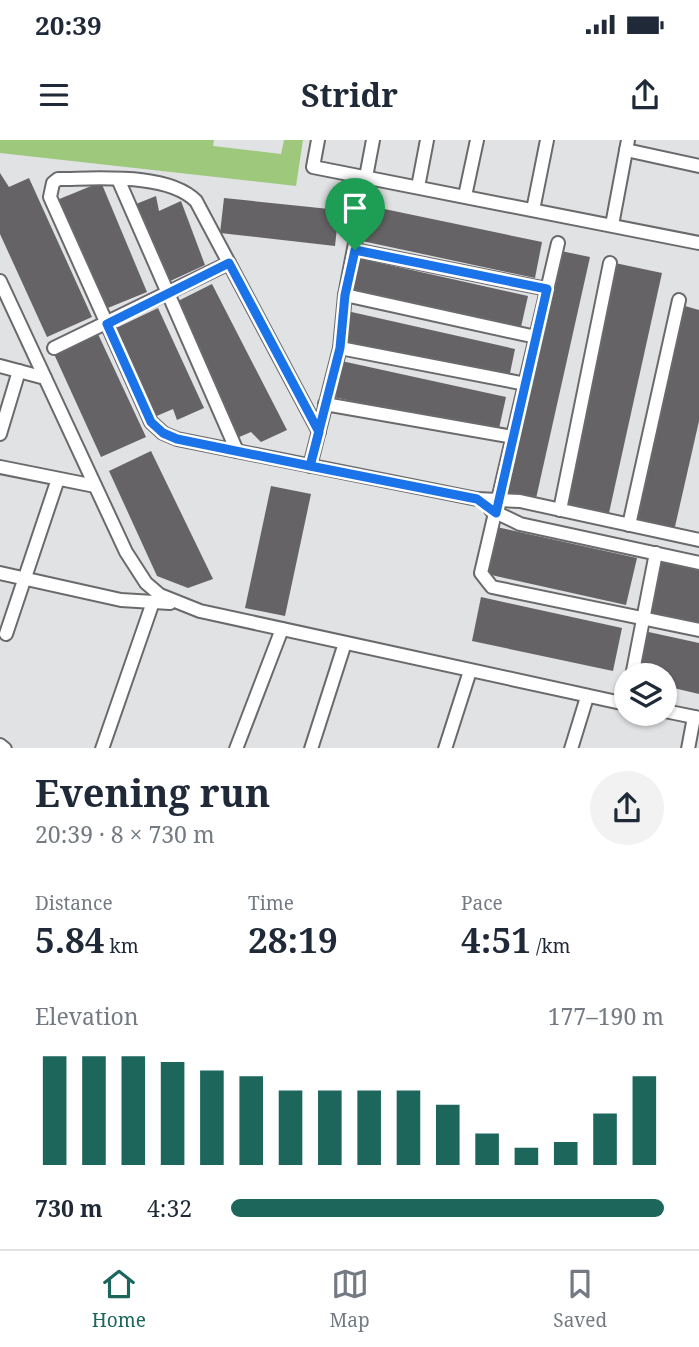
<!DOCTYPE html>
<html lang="en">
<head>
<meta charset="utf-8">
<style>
  :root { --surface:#fff; --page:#f2f2f3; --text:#1f2937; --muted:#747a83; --line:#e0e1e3; --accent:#1c665c }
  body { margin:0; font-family:"Noto Serif",serif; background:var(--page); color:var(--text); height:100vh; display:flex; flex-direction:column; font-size:26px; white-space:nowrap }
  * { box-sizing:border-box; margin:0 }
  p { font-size:23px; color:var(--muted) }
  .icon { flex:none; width:38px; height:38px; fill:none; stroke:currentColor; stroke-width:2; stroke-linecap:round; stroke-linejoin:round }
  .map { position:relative; height:608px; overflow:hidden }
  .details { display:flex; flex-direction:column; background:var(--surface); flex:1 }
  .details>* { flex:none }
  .tools { position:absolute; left:614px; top:523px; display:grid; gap:14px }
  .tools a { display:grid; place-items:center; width:63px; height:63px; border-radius:50%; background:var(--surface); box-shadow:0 2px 5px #0004; font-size:35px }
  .pin { position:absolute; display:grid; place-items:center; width:60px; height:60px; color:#fff; margin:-72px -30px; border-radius:50% 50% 50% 0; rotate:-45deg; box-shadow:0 0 7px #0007 }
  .pin .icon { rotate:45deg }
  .round { display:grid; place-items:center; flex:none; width:74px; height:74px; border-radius:37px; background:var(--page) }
  .head { display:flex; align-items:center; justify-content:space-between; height:119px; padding:0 35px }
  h1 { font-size:38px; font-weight:700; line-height:52px }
  .figures { display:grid; grid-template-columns:repeat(3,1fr); gap:10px; height:119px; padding:7px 35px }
  .figures div { display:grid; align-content:center }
  .figures b { font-size:35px; font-weight:700 }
  .figures small { font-size:19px; font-weight:400 }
  .figures p { font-size:19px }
  .chart { height:196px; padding:14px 35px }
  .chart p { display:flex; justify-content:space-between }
  .chart svg { width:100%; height:126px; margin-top:7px; stroke:var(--accent); stroke-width:6 }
  ul { padding:0 35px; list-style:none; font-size:23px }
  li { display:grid; grid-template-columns:112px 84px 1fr; align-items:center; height:52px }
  li i { height:18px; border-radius:9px; background:var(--accent) }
  .status { display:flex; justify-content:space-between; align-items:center; height:49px; padding:0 35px; background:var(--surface); direction:ltr }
  .status svg { height:19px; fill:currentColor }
  header { display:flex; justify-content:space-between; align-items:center; height:91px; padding:0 35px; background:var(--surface); font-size:32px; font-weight:700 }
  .menu { display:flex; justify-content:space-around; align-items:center; height:98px; border-top:2px solid var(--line); background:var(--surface); font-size:19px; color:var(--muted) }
  .menu a { display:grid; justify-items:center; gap:4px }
  .menu .current { color:var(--accent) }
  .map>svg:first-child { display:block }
  .green { fill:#9ec97c }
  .building { fill:#656365 }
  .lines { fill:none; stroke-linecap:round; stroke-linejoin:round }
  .street-casing { stroke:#6a6a6d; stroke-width:16 }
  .street { stroke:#fff; stroke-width:12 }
  .route-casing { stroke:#fff; stroke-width:14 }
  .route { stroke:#1a73e8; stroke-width:9 }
</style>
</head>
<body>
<div class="status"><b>20:39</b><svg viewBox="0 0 49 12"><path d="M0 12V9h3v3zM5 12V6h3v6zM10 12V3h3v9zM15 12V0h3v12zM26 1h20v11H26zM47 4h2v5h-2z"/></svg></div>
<header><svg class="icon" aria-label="menu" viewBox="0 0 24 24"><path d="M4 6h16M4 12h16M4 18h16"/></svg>Stridr<svg class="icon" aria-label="share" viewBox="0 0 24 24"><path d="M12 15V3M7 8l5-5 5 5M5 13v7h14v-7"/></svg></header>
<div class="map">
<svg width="699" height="609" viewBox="0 0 699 609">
  <rect width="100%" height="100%" fill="#e1e2e4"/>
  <polygon class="green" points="0,0 214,0 213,6 281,14 284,0 303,0 296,46 0,13"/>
  <g class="building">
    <polygon points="0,33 9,47 29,38 92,177 47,197 0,94"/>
    <polygon points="101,42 147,152 103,170 57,60"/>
    <polygon points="156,56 159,71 181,61 205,125 166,143 131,66"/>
    <polygon points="224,58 339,70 335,106 220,93"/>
    <polygon points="370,66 542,102 535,138 362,101"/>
    <polygon points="561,111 590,117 535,363 506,356"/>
    <polygon points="358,118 528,156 521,187 351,149"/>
    <polygon points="615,123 662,133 609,373 563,363"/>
    <polygon points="212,144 287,290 261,302 251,292 237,298 170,165"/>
    <polygon points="685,166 699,170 699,281 674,391 636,383"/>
    <polygon points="158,168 204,268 177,280 173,269 152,278 114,189"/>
    <polygon points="347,171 515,209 509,238 340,200"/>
    <polygon points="98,194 146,297 101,317 54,214"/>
    <polygon points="337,220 506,257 498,293 329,256"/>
    <polygon points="151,311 213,439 188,448 157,436 109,331"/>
    <polygon points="271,346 311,354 285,476 245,468"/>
    <polygon points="497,387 637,418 626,465 487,434"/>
    <polygon points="658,420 699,429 699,484 646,472"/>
    <polygon points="481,457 622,488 613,531 472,501"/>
    <polygon points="644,491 699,503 699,554 665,546 665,536 634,536"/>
  </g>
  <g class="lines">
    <g class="street-casing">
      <g id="street">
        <polyline points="318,0 313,27 699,103"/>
        <polyline points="626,10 699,26"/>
        <polyline points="366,37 373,0"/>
        <polyline points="118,39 237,311"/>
        <polyline points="418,47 427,0"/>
        <polyline points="465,56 477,0"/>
        <polyline points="533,70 547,0"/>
        <polyline points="612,85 628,0"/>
        <polyline points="558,103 481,433 492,447 699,490"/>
        <polyline points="355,110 547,149"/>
        <polyline points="0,141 126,412 146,443 160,455 200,471 626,564"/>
        <polyline points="345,155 536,197"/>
        <polyline points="54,208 229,123"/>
        <polyline points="340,208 526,244"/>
        <polyline points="0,226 45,238"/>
        <polyline points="325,264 513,297"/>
        <path d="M319,292L196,61C167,32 96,39 58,39L53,43L50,57L151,282L163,293L177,299L477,359L520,361L699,400"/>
        <polyline points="0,294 19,231"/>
        <polyline points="310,326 340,208 345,155 362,67"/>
        <polyline points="0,327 95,346"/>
        <polyline points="491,370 520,384 699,423"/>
        <polyline points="560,370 610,123"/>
        <polyline points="629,385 679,160"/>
        <polyline points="0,433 121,460 170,463"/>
        <polyline points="6,494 58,339"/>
        <polyline points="632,536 656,413"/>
        <polyline points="665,571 699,578"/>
        <polyline points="0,605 5,609"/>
        <polyline points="102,609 153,462"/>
        <polyline points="236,609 282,489"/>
        <polyline points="311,609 345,503"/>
        <polyline points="445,609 470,531"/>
        <polyline points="571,609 587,557"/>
        <polyline points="688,609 694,577"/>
      </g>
    </g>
    <use href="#street" class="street"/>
  </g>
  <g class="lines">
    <g class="route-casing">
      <polyline id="route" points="355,110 345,155 340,208 310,326 177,299 163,293 151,282 107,184 229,123 319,292 310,326 477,359 496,373 547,149 355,110"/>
    </g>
    <use href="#route" class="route"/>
  </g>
</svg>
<div class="tools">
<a><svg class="icon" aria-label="layers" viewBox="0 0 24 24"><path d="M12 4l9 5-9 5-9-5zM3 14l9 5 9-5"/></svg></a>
</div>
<div class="pin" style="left:355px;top:110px;background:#1e9e55"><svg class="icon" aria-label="arrive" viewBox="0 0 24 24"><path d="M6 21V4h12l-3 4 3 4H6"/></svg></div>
</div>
<section class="details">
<div class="head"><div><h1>Evening run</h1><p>20:39 · 8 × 730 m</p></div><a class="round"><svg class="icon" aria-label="share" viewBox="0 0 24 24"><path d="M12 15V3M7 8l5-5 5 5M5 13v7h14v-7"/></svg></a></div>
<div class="figures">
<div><p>Distance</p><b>5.84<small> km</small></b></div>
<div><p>Time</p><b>28:19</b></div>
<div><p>Pace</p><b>4:51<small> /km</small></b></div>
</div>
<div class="chart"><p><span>Elevation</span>177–190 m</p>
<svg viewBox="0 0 160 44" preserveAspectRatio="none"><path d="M5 44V6M15 44V6M25 44V6M35 44V8M45 44V11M55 44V13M65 44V18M75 44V18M85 44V18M95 44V18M105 44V23M115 44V33M125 44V38M135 44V36M145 44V26M155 44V13"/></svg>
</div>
<ul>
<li><b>730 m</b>4:32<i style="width:100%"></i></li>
</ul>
</section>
<nav class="menu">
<a class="current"><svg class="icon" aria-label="home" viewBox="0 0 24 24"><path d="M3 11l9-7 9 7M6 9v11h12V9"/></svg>Home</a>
<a><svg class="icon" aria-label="map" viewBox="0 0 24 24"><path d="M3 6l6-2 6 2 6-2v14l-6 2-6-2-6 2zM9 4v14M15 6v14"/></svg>Map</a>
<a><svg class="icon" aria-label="saved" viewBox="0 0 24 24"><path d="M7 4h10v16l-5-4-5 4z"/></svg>Saved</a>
</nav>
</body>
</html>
